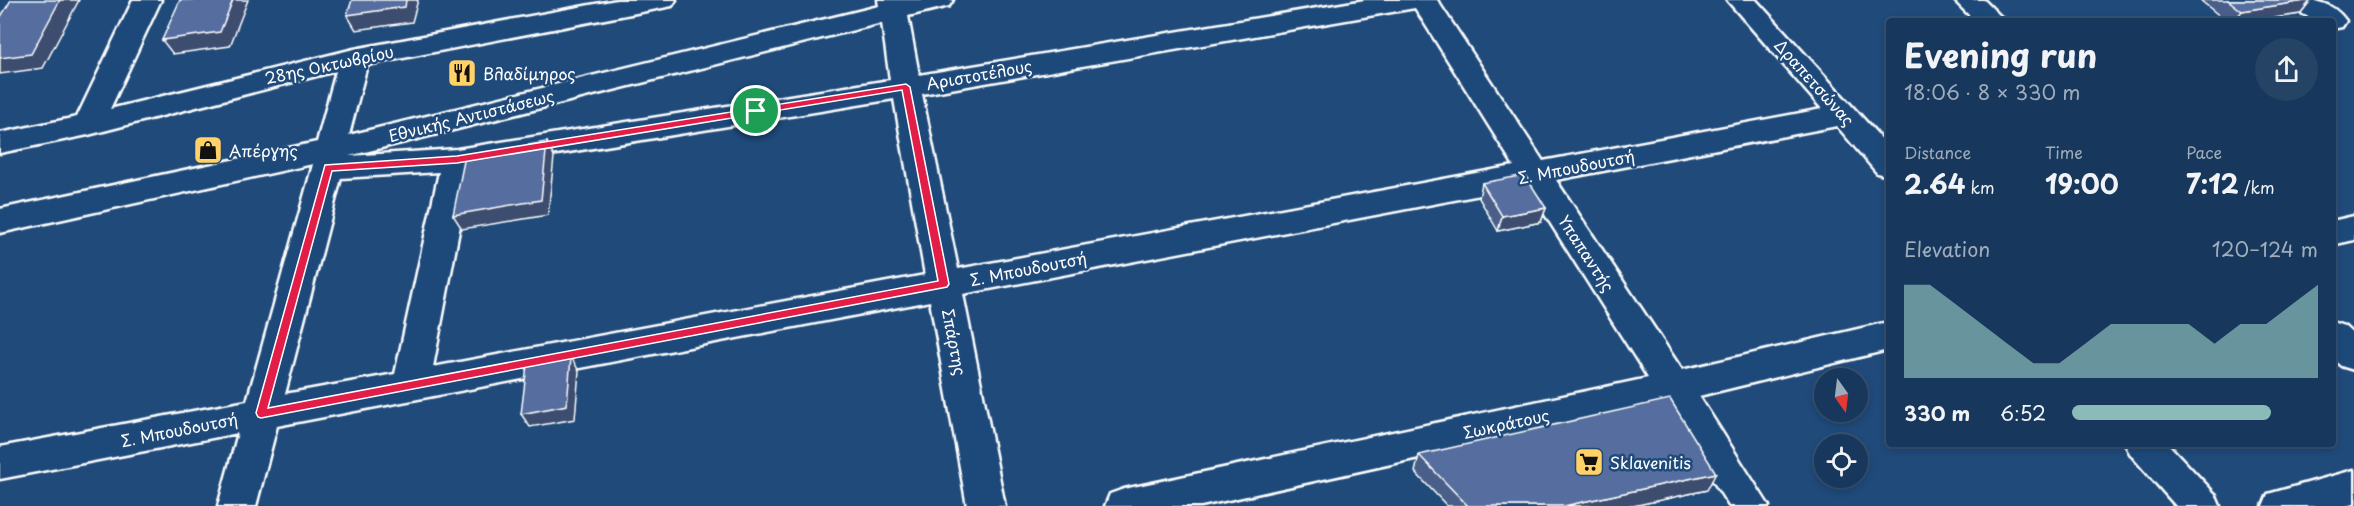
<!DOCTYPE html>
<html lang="en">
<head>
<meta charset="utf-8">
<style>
  :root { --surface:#17385c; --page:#244365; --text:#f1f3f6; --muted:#9eacbb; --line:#365272; --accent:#8bbbb9 }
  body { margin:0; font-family:"Playpen Sans",sans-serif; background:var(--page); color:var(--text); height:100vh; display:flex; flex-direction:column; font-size:22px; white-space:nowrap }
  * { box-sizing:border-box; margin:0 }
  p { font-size:20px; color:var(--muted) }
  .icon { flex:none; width:33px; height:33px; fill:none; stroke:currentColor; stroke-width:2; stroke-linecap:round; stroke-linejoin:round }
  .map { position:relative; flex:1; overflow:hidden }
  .sheet { position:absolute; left:1886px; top:18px; width:450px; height:429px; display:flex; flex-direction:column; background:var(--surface); border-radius:6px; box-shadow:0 3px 9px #0003,0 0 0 2px var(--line) }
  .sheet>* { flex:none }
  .needle { width:39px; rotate:166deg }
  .tools { position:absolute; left:1814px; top:368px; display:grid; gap:12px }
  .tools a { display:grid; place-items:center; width:54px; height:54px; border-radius:50%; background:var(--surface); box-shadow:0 3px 9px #0003,0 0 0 2px var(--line); font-size:30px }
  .pin { position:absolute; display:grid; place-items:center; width:51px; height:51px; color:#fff; margin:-26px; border:3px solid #fff; border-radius:50%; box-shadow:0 2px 6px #0007 }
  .round { display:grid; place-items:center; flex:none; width:63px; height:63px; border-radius:32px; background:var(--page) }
  .summary { display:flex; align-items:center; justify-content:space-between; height:102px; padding:0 18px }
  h1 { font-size:33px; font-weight:700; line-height:45px }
  .stats { display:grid; grid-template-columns:repeat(3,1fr); gap:9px; height:102px; padding:6px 18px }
  .stats div { display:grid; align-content:center }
  .stats b { font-size:26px; font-weight:700 }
  .stats small { font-size:16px; font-weight:400 }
  .stats p { font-size:16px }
  .chart { height:168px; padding:12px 18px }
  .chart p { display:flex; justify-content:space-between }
  .chart svg { width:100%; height:108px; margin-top:6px; fill:var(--accent); opacity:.7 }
  ul { padding:0 18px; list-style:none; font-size:20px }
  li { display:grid; grid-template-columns:96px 72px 1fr; align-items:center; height:45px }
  li i { height:15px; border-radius:8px; background:var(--accent) }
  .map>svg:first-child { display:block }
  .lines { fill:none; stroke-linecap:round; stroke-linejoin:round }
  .minor-casing { stroke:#fff; stroke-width:5 }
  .minor { fill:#1f4a7a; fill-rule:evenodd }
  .wall { fill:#495f89; stroke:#fff; stroke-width:1.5 }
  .shaded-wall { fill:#3c4d6f; stroke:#fff; stroke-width:1.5 }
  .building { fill:#556e9f; stroke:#fff; stroke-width:1.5 }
  .route { fill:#e11d48; stroke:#fff; stroke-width:1.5; fill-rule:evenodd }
  .labels { text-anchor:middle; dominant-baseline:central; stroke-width:5; stroke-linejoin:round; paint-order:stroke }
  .street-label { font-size:16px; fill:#fff; stroke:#1f4a7a }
  .poi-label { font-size:16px; fill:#fff; stroke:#1f4a7a; text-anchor:start }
</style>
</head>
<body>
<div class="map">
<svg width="2354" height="506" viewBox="0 0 2354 506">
  <rect width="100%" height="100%" fill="#1f4a7a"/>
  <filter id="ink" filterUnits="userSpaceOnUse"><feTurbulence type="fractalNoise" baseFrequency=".0167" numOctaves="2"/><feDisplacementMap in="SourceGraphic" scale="12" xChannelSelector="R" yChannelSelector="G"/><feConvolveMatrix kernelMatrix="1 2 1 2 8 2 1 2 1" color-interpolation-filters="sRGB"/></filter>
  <g filter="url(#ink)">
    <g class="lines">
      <g class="minor-casing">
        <g id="minor">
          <path d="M133,0H161L110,109L354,49L617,0H676L672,6L662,8L367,65L349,135L879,6L878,0H953L949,6L908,16L919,75L1365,0H1437L1543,161L1822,109L1727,0H1756L1888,146V176L1877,173L1837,126L1556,180L1682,370L1888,322V350L1699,396L1769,506H1729L1664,404L1201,506H1105L1110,494L1124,489L1648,378L1527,186L963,294L1005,506H967L930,301L277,426L256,506H218L238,433L0,479V447L247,401L312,168L313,164L0,233V209L317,142L336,71L88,135L0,153V133L77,117ZM1415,8L1514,166L958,269L922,94ZM882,23L890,80L457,149L349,156ZM894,99L925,275L433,367L471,168ZM439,172L395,374L285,394L341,178Z"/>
          <polygon points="1954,0 1984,0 2005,21 1975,21"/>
          <path d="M2289,0C2313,0 2331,0 2346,21L2342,27L2332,29V21C2314,21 2300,16 2289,0Z"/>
          <polygon points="2354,216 2354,240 2332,245 2332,221"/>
          <polygon points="2332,322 2344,326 2354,335 2354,370 2341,366 2332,358"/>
          <polygon points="2125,444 2168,444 2215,494 2220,506 2176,506 2131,455"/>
          <polygon points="2354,470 2354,504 2345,506 2263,506 2268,494"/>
        </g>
      </g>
      <use href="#minor" class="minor"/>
    </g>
    <g class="wall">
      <polygon points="2200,0 2311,0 2300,14 2255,21 2226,21"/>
      <polygon points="1482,183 1546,208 1541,222 1498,231 1479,198"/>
      <polygon points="1419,455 1707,490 1633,506 1447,506 1415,472"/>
    </g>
    <g class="shaded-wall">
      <polygon points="60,0 79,0 43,68 0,74 0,58"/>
      <polygon points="233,0 248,0 230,46 173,54 162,40"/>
      <polygon points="406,0 418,0 412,22 356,30 347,15"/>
      <polygon points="2311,0 2300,14 2255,21 2234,21 2242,11"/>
      <polygon points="547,142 554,157 548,215 462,229 453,215"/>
      <polygon points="1546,208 1541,222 1498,231 1502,216"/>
      <polygon points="571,357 579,371 575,419 530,427 521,414"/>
      <polygon points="1716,473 1707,490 1633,506 1564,506"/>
    </g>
    <g class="building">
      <polygon points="11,0 60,0 31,54 0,58 0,18"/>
      <polygon points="180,0 233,0 220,32 162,40"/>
      <polygon points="352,0 406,0 405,7 347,15"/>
      <polygon points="2228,0 2311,0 2242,11"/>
      <polygon points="547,142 541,200 453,215 465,156"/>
      <polygon points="1525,175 1546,208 1502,216 1482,183"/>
      <polygon points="571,357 567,405 521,414 527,365"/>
      <polygon points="1670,399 1716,473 1564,506 1468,506 1419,455"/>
    </g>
  </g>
  <path class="route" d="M906,84L910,87L949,284L947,287L261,418L258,417L256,413L325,165L457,156ZM902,90L938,281L268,408L332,171L457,163Z"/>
  <defs>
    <g id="restaurant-square" transform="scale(1.5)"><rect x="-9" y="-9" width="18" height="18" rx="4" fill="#ffd166" stroke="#1f4a7a"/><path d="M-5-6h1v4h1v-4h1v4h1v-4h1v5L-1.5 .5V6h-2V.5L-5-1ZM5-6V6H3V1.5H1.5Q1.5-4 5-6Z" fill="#111"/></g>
    <g id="shop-square" transform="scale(1.5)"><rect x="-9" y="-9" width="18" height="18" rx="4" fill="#ffd166" stroke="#1f4a7a"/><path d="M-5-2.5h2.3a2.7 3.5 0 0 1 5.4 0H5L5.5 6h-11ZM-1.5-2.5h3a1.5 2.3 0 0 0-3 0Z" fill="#111"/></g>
    <g id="supermarket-square" transform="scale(1.5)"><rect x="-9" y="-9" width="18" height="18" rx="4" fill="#ffd166" stroke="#1f4a7a"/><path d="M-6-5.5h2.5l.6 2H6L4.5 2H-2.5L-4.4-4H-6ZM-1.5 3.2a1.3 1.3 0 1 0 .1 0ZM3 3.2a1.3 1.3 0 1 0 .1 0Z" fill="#111"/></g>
  </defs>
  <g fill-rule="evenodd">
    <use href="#restaurant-square" x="462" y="73"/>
    <use href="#shop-square" x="208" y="150"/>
    <use href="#supermarket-square" x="1589" y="462"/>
  </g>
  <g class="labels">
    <g class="street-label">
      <text transform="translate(329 64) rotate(-12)">28ης Οκτωβρίου</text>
      <text transform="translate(979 74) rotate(-10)">Αριστοτέλους</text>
      <text transform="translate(1815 82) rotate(48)">Δραπετσώνας</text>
      <text transform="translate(471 115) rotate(-14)">Εθνικής Αντιστάσεως</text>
      <text transform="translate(1576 166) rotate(-11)">Σ. Μπουδουτσή</text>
      <text transform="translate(1587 253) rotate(57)">Υπαπαντής</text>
      <text transform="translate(1028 268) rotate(-11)">Σ. Μπουδουτσή</text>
      <text transform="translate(955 342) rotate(79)">Σπάρτης</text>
      <text transform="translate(1506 423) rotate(-12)">Σωκράτους</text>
      <text transform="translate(179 429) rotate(-11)">Σ. Μπουδουτσή</text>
    </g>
    <g class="poi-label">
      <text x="483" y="73">Βλαδίμηρος</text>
      <text x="229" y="150">Απέργης</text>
      <text x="1610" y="462">Sklavenitis</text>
    </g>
  </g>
</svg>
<div class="tools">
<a><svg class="needle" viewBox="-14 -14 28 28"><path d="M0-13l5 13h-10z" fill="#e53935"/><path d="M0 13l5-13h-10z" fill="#9eacbb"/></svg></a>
<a><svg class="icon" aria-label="locate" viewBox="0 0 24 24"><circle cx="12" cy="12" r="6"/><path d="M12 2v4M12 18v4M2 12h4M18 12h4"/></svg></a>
</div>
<div class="pin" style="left:756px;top:111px;background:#1e9e55"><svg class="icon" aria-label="arrive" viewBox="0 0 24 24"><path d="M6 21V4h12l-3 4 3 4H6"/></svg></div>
<section class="sheet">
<div class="summary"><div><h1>Evening run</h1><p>18:06 · 8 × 330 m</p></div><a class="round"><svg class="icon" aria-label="share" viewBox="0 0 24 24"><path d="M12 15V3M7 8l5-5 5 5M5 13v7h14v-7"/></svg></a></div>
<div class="stats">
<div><p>Distance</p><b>2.64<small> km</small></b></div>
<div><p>Time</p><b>19:00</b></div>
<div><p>Pace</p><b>7:12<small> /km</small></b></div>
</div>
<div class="chart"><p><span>Elevation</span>120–124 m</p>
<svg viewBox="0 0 160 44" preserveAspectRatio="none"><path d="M0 44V6L10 6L20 14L30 22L40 30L50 38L60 38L70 30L80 22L90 22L100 22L110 22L120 30L130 22L140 22L150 14L160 6V44z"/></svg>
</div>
<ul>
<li><b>330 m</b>6:52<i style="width:81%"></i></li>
</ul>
</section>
</div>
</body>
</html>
